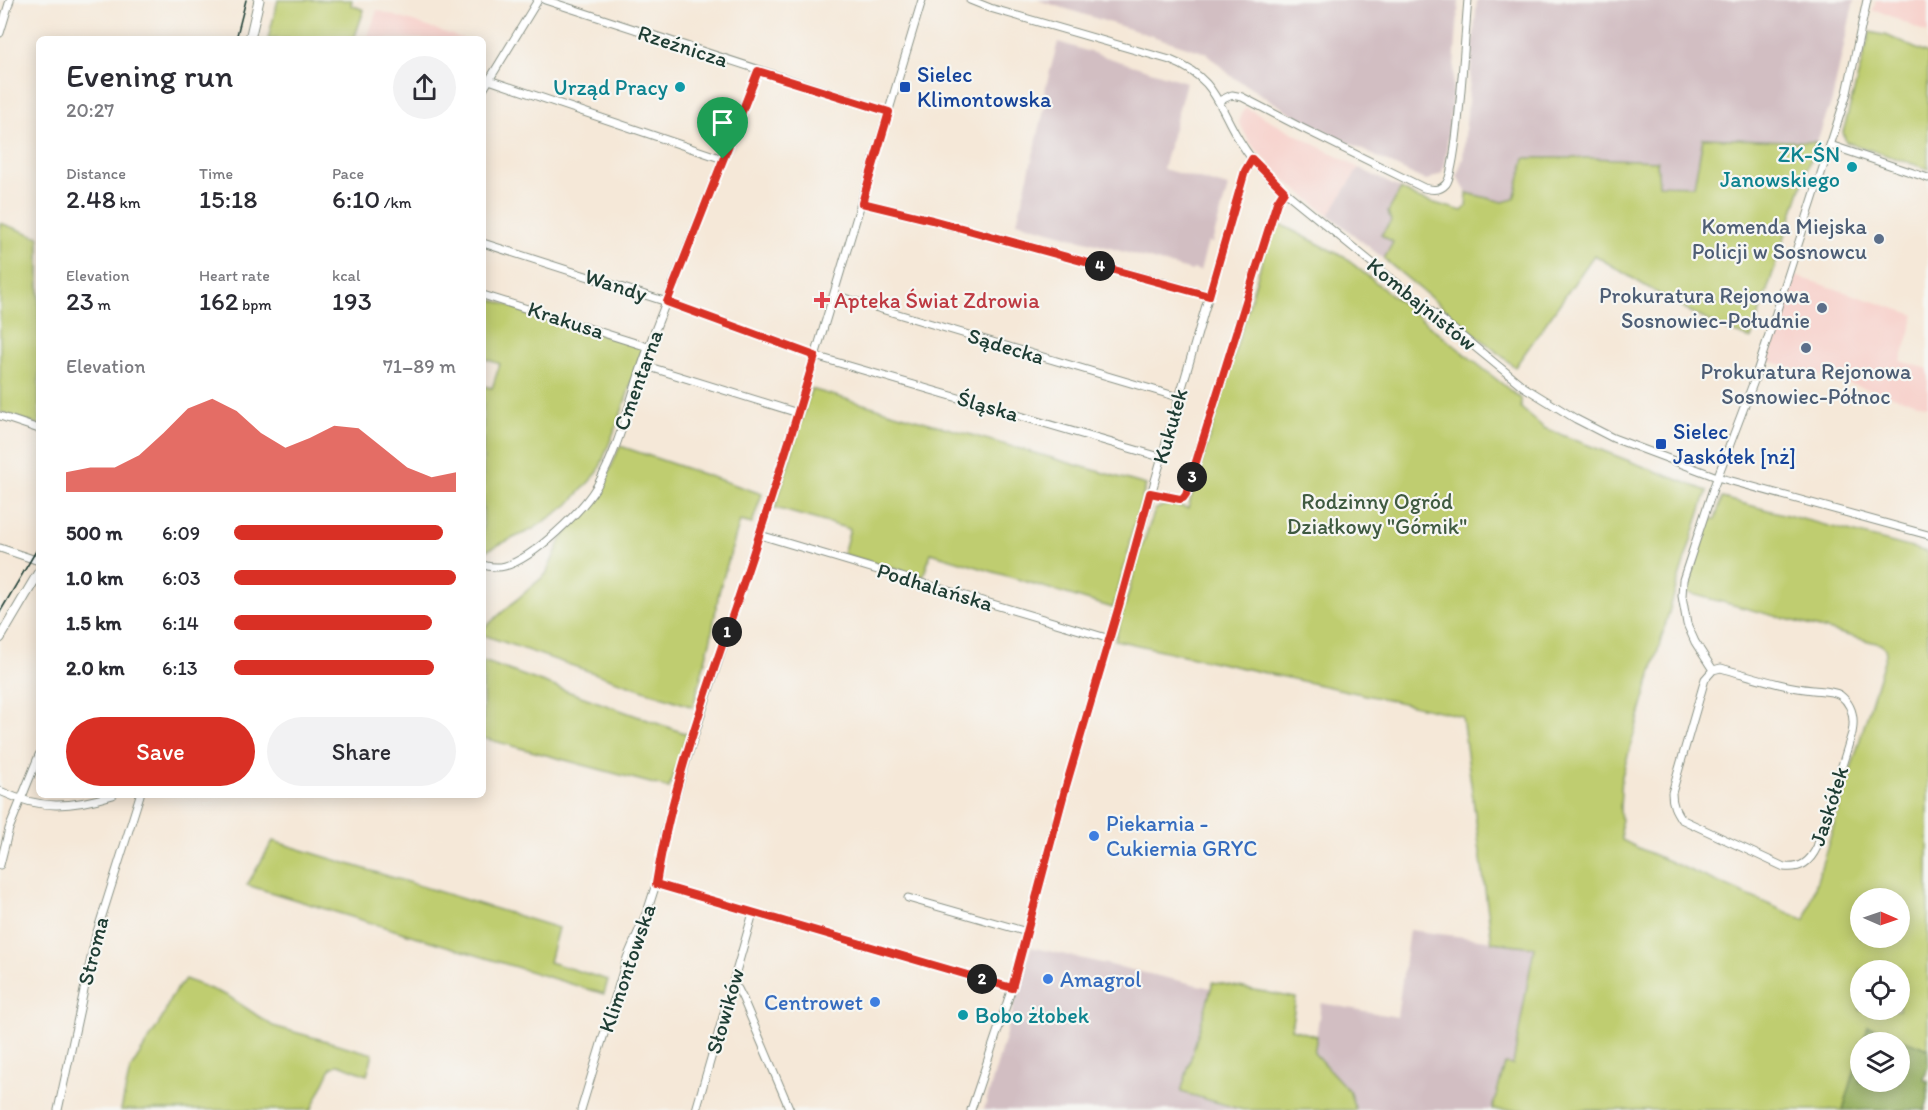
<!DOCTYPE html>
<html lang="en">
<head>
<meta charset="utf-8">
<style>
  :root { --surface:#fff; --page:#f2f2f3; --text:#2b2b33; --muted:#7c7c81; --accent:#d93025 }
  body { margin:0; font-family:Itim,sans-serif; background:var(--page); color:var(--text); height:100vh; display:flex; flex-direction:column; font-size:22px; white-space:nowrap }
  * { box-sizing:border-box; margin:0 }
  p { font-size:20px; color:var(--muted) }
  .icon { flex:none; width:33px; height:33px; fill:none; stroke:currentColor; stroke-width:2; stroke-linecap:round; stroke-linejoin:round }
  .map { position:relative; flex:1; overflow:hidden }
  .panel { position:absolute; left:36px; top:36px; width:450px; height:762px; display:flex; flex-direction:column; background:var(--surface); border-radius:9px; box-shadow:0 3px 15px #0003 }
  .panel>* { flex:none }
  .needle { width:39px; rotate:92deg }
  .buttons { position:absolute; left:1850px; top:888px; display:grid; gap:12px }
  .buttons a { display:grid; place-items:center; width:60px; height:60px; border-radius:50%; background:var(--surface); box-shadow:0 3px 15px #0003; font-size:30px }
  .pin { position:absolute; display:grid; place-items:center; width:51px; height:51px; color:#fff; margin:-62px -26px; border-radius:50% 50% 50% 0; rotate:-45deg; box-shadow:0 0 6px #0007 }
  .pin .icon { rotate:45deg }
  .km { position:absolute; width:30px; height:30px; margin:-15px; border-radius:50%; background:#222; color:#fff; font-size:16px; line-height:30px; text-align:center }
  .round { display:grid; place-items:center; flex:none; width:63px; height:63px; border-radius:32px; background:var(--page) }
  .summary { display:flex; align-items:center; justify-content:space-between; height:102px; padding:0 30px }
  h1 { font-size:33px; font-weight:600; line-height:45px }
  .metrics { display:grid; grid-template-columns:repeat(3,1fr); gap:9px; height:102px; padding:6px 30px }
  .metrics div { display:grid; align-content:center }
  .metrics b { font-size:26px; font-weight:600 }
  .metrics small { font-size:16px; font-weight:400 }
  .metrics p { font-size:16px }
  .chart { height:168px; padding:12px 30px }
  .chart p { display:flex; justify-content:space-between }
  .chart svg { width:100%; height:108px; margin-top:6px; fill:var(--accent); opacity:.7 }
  .primary-button { display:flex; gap:12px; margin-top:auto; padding:12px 30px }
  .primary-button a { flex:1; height:69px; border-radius:36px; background:var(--accent); color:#fff; font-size:24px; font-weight:600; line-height:69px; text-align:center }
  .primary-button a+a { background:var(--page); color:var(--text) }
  ul { padding:0 30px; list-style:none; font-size:20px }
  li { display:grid; grid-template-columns:96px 72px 1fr; align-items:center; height:45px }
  li i { height:15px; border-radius:8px; background:var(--accent) }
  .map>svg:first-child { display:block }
  .built { fill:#f7d0ca }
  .industrial { fill:#d2bec2 }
  .green { fill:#bfcd6f; stroke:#6f8552; stroke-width:1.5; fill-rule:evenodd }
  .forest { fill:#97b062; stroke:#5b764b; stroke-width:1.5 }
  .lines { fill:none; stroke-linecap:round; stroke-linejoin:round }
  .minor-casing { stroke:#8a9286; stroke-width:9 }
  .secondary-casing { stroke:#8a9286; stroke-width:11 }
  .minor { stroke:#fff; stroke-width:7 }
  .secondary { stroke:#fff; stroke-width:9 }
  .tram { stroke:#1f3d34; stroke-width:1.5 }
  .route-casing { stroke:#fff; stroke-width:12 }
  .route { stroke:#d93025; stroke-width:8 }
  .culture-dot { fill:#0f9aa8; stroke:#f6f6f2; stroke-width:2 }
  .transit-dot { fill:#1a4fb4; stroke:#f6f6f2; stroke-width:2 }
  .service-dot { fill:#5c6f8a; stroke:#f6f6f2; stroke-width:2 }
  .health-dot { fill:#e0444e; stroke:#f6f6f2; stroke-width:2 }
  .shop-dot { fill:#3f7fe0; stroke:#f6f6f2; stroke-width:2 }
  .labels { text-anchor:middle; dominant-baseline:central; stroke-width:4.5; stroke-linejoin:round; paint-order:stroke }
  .street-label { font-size:22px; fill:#1f3d34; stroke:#f6f6f2 }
  .transit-label { font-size:22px; fill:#164399; stroke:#f6f6f2; text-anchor:start }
  .culture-label { font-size:22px; fill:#0d838f; stroke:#f6f6f2; text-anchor:end }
  .service-label { font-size:22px; fill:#4e5e75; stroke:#f6f6f2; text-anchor:end }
  .health-label { font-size:22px; fill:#be3a42; stroke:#f6f6f2; text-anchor:start }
  .park-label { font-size:22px; fill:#3f5a40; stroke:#f6f6f2 }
  .shop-label { font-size:22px; fill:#366cbe; stroke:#f6f6f2; text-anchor:start }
</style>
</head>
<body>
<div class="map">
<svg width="1928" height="1110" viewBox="0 0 1928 1110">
  <rect width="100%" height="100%" fill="#f6f6f2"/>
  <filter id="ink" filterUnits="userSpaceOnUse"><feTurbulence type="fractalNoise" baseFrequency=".0167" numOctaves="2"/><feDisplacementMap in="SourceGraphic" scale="12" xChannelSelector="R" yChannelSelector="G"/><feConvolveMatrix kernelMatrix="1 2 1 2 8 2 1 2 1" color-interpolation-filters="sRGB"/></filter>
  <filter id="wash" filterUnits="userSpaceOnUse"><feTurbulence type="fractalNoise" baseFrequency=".008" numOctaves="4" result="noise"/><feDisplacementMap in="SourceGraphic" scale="24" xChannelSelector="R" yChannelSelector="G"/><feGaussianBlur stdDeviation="1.35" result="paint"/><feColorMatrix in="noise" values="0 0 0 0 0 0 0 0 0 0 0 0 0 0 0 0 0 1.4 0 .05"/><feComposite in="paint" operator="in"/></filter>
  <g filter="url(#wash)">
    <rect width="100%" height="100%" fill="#f5e8d8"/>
    <g class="built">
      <polygon points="1876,0 1928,0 1928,33 1881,12 1873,11"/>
      <polygon points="377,10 464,39 367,39"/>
      <polygon points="1245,107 1359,168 1329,215 1286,181 1250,143 1239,122"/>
      <polygon points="1796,276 1915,315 1901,361 1928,369 1928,406 1768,361"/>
    </g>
    <g class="industrial">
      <polygon points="1038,0 1459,0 1451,107 1446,154 1442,173 1426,181 1365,151 1291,113 1231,76 1206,53"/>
      <polygon points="1477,0 1854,0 1832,100 1781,241 1755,328 1747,334 1503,202 1467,193 1457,176 1463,158"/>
      <polygon points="1058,42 1186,82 1163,169 1228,187 1212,243 1208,242 1200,271 1193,269 1192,271 1017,222 1046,102 1044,93"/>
      <polygon points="1359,168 1401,189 1388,212 1391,221 1381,235 1393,242 1384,259 1329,215"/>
      <polygon points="1409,930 1534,946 1513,1065 1505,1065 1492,1110 1356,1110 1356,1108 1314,1053 1321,1003 1397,1017"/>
      <polygon points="1031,947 1211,988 1181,1092 1243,1110 984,1110"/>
    </g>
    <g class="green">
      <polygon points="278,0 352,0 351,5 364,10 354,39 268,39"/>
      <polygon points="1870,32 1888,36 1928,54 1928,169 1846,142 1843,132"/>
      <path d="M1703,138L1816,142L1751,339C1695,319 1645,285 1594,255L1515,367L1384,259L1393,242L1381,235L1391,221L1388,212L1401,189L1417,198L1462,211L1466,207L1467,193L1503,202L1514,199L1525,158H1591L1657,161L1659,185L1694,186Z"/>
      <path d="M1274,221L1344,257L1521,399V408L1544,428L1707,491L1677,584L1622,776L1620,808L1622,840L1636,847L1805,920L1886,654L1885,648L1880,644L1688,593V588L1709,519L1715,520L1722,498L1928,552V1049L1868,1027L1863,1042H1860V1053L1843,1110H1492L1505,1064L1513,1065L1534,947L1492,942L1462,716L1115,640L1142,546L1155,510C1166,502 1176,506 1188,508ZM1860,898H1899V938H1860ZM1860,970H1899V1010H1860Z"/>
      <polygon points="0,223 39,237 39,425 0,412"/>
      <polygon points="483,297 639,346 643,349 619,419 598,472 568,505 533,529 483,552 483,386 492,388 500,364 483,358"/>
      <polygon points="811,389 1146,485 1129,543 1130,546 1113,608 931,553 923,577 843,554 850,529 775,508"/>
      <polygon points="620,446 762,494 752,524 740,521 719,592 711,638 693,707 483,635 483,629 546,574 562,538 591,504 595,505"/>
      <polygon points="483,661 687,734 669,788 483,738"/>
      <polygon points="273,841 558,928 549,962 608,980 604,994 247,885"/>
      <polygon points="185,979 228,996 273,1026 373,1054 367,1075 339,1064 331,1068 311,1110 121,1110 130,1070 163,1017 171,997"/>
      <polygon points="1213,982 1296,998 1291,1029 1317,1036 1314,1053 1349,1091 1356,1110 1243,1110 1181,1092"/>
    </g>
    <polygon class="forest" points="1868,1026 1928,1049 1928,1066 1924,1080 1928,1081 1928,1100 1925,1110 1843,1110 1860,1053 1860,1082 1899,1082 1899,1042 1863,1042"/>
  </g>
  <g filter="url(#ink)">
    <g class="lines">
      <g class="minor-casing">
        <g id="minor">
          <polyline points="545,0 889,112"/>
          <path d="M970,0L990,8L1170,60C1219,79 1217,107 1243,146C1254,164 1269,177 1284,191L1524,387L1576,419L1613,438L1717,477L1928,535"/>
          <polyline points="0,33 10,0"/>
          <polyline points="489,80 723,159"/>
          <polyline points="483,90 538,0"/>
          <path d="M1219,101L1232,95L1242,97L1300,127L1424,188C1432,190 1440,191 1446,184C1458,170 1465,28 1468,0"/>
          <polyline points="1830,145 1928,178"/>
          <polyline points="863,203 932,220 1209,295"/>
          <polyline points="483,243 667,302 815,356 1160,457"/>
          <polyline points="483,295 648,347"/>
          <polyline points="834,295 1178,397"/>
          <polyline points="643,365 798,413"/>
          <polyline points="0,416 39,429"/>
          <polyline points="1151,493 1180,499 1183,498 1187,494 1277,202 1284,191"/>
          <polyline points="760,535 1110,639"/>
          <polyline points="0,548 39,561"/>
          <path d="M483,565C490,567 498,568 505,566C534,558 582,511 597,486C622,443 631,392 649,346C684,254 722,163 758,71"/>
          <path d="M1713,670L1705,679L1672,793C1672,804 1675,810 1681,819L1784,867C1801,869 1810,862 1817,847L1852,733C1855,718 1853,705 1840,695C1833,691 1821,691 1813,690C1782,687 1751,676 1721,668L1713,670L1695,642L1687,624L1682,596L1683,580L1713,489L1754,381L1847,93L1867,0"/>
          <path d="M0,791C41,810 70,808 113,795"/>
          <polyline points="0,865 9,829 39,755"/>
          <polyline points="656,884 1012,988"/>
          <polyline points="908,898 1027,932"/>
          <polyline points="732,986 738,989 743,999 790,1110"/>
          <polyline points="58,1110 96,935 140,795"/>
          <polyline points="581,1110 627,958 648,909 656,884 665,831 684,768 798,413 922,0"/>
          <polyline points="696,1110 753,913"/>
          <polyline points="971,1110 1012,988 1066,787 1245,171 1252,159"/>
        </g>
      </g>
      <g class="secondary-casing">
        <g id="secondary">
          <polyline points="250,39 259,0"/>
          <polyline points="0,638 39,572"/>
        </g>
      </g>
      <use href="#minor" class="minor"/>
      <use href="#secondary" class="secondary"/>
      <g class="tram">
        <polyline points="236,39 246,0"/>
        <polyline points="0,612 39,546"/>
      </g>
    </g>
  </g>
  <g class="lines" filter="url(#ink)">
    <g class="route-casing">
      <path id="route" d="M758,71L889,112L862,203L932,220L1209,296L1245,171L1252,159L1284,191L1277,202L1186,494L1183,498L1180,499L1150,493L1119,606L1066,786L1012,988L656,884C671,790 704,698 735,608C763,525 790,440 815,356L667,302Z"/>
    </g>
    <use href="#route" class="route"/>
  </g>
  <g class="culture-dot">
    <circle cx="680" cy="87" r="6"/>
    <circle cx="1852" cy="167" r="6"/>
    <circle cx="963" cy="1015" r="6"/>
  </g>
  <g class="transit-dot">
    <rect x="899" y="81" width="12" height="12" rx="3"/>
    <rect x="1655" y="438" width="12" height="12" rx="3"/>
  </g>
  <g class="service-dot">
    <circle cx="1879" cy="239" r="6"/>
    <circle cx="1822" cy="308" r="6"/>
    <circle cx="1806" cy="348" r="6"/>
  </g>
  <path class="health-dot" d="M819 291h6v6h6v6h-6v6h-6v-6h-6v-6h6z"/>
  <g class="shop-dot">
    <circle cx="1094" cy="836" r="6"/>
    <circle cx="1048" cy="979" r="6"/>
    <circle cx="875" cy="1002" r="6"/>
  </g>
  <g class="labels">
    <g class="street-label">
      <text transform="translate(683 46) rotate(18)">Rzeźnicza</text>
      <text transform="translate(616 285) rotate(18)">Wandy</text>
      <text transform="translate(1422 304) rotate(39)">Kombajnistów</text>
      <text transform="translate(566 320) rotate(18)">Krakusa</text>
      <text transform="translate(1006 346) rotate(17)">Sądecka</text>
      <text transform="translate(638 380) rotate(-70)">Cmentarna</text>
      <text transform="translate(988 406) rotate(16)">Śląska</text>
      <text transform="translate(1170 426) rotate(-74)">Kukułek</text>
      <text transform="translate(935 587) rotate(17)">Podhalańska</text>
      <text transform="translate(1829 806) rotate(-72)">Jaskółek</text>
      <text transform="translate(93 951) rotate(-76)">Stroma</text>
      <text transform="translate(627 968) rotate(-71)">Klimontowska</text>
      <text transform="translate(725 1011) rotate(-74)">Słowików</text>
    </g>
    <g class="transit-label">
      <text x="917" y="74">Sielec<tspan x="917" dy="25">Klimontowska</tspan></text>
      <text x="1673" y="431">Sielec<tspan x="1673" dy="25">Jaskółek [nż]</tspan></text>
    </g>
    <g class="culture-label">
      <text x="668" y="87">Urząd Pracy</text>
      <text x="1840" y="154">ZK-ŚN<tspan x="1840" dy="25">Janowskiego</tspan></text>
      <text x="975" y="1015" text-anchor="start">Bobo żłobek</text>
    </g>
    <g class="service-label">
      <text x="1867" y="226">Komenda Miejska<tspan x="1867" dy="25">Policji w Sosnowcu</tspan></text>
      <text x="1810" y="295">Prokuratura Rejonowa<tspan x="1810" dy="25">Sosnowiec-Południe</tspan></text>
      <text x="1806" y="371" text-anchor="middle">Prokuratura Rejonowa<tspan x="1806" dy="25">Sosnowiec-Północ</tspan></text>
    </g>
    <g class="health-label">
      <text x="834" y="300">Apteka Świat Zdrowia</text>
    </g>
    <g class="park-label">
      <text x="1377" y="501">Rodzinny Ogród<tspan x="1377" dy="25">Działkowy "Górnik"</tspan></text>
    </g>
    <g class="shop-label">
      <text x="1106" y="823">Piekarnia -<tspan x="1106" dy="25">Cukiernia GRYC</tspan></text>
      <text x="1060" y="979">Amagrol</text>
      <text x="863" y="1002" text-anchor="end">Centrowet</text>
    </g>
  </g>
</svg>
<div class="buttons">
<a><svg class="needle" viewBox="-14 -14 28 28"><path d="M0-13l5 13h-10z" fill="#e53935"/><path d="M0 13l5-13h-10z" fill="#7c7c81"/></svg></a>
<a><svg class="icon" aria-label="locate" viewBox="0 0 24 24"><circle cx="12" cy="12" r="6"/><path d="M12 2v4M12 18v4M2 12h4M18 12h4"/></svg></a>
<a><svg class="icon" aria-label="layers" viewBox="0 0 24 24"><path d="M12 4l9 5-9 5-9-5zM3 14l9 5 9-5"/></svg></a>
</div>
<div class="pin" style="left:723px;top:159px;background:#1e9e55"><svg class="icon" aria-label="arrive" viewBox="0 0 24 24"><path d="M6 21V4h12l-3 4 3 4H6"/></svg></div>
<b class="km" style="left:727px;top:632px">1</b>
<b class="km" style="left:982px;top:979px">2</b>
<b class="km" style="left:1192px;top:477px">3</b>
<b class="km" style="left:1100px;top:266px">4</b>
<section class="panel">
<div class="summary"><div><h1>Evening run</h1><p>20:27</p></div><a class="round"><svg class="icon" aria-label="share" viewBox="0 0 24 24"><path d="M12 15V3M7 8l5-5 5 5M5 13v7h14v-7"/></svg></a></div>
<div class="metrics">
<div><p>Distance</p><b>2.48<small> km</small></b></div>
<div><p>Time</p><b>15:18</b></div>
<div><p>Pace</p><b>6:10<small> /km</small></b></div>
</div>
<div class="metrics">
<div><p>Elevation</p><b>23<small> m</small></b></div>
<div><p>Heart rate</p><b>162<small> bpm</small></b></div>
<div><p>kcal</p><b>193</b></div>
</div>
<div class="chart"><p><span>Elevation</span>71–89 m</p>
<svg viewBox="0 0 160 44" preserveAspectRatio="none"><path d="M0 44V36L10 34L20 34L30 29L40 20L50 10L60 6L70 11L80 20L90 26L100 22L110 17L120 18L130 26L140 34L150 38L160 36V44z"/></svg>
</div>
<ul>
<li><b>500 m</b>6:09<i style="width:94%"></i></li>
<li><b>1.0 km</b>6:03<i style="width:100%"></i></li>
<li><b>1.5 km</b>6:14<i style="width:89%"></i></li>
<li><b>2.0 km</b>6:13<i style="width:90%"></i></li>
</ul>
<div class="primary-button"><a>Save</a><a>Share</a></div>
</section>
</div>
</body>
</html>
